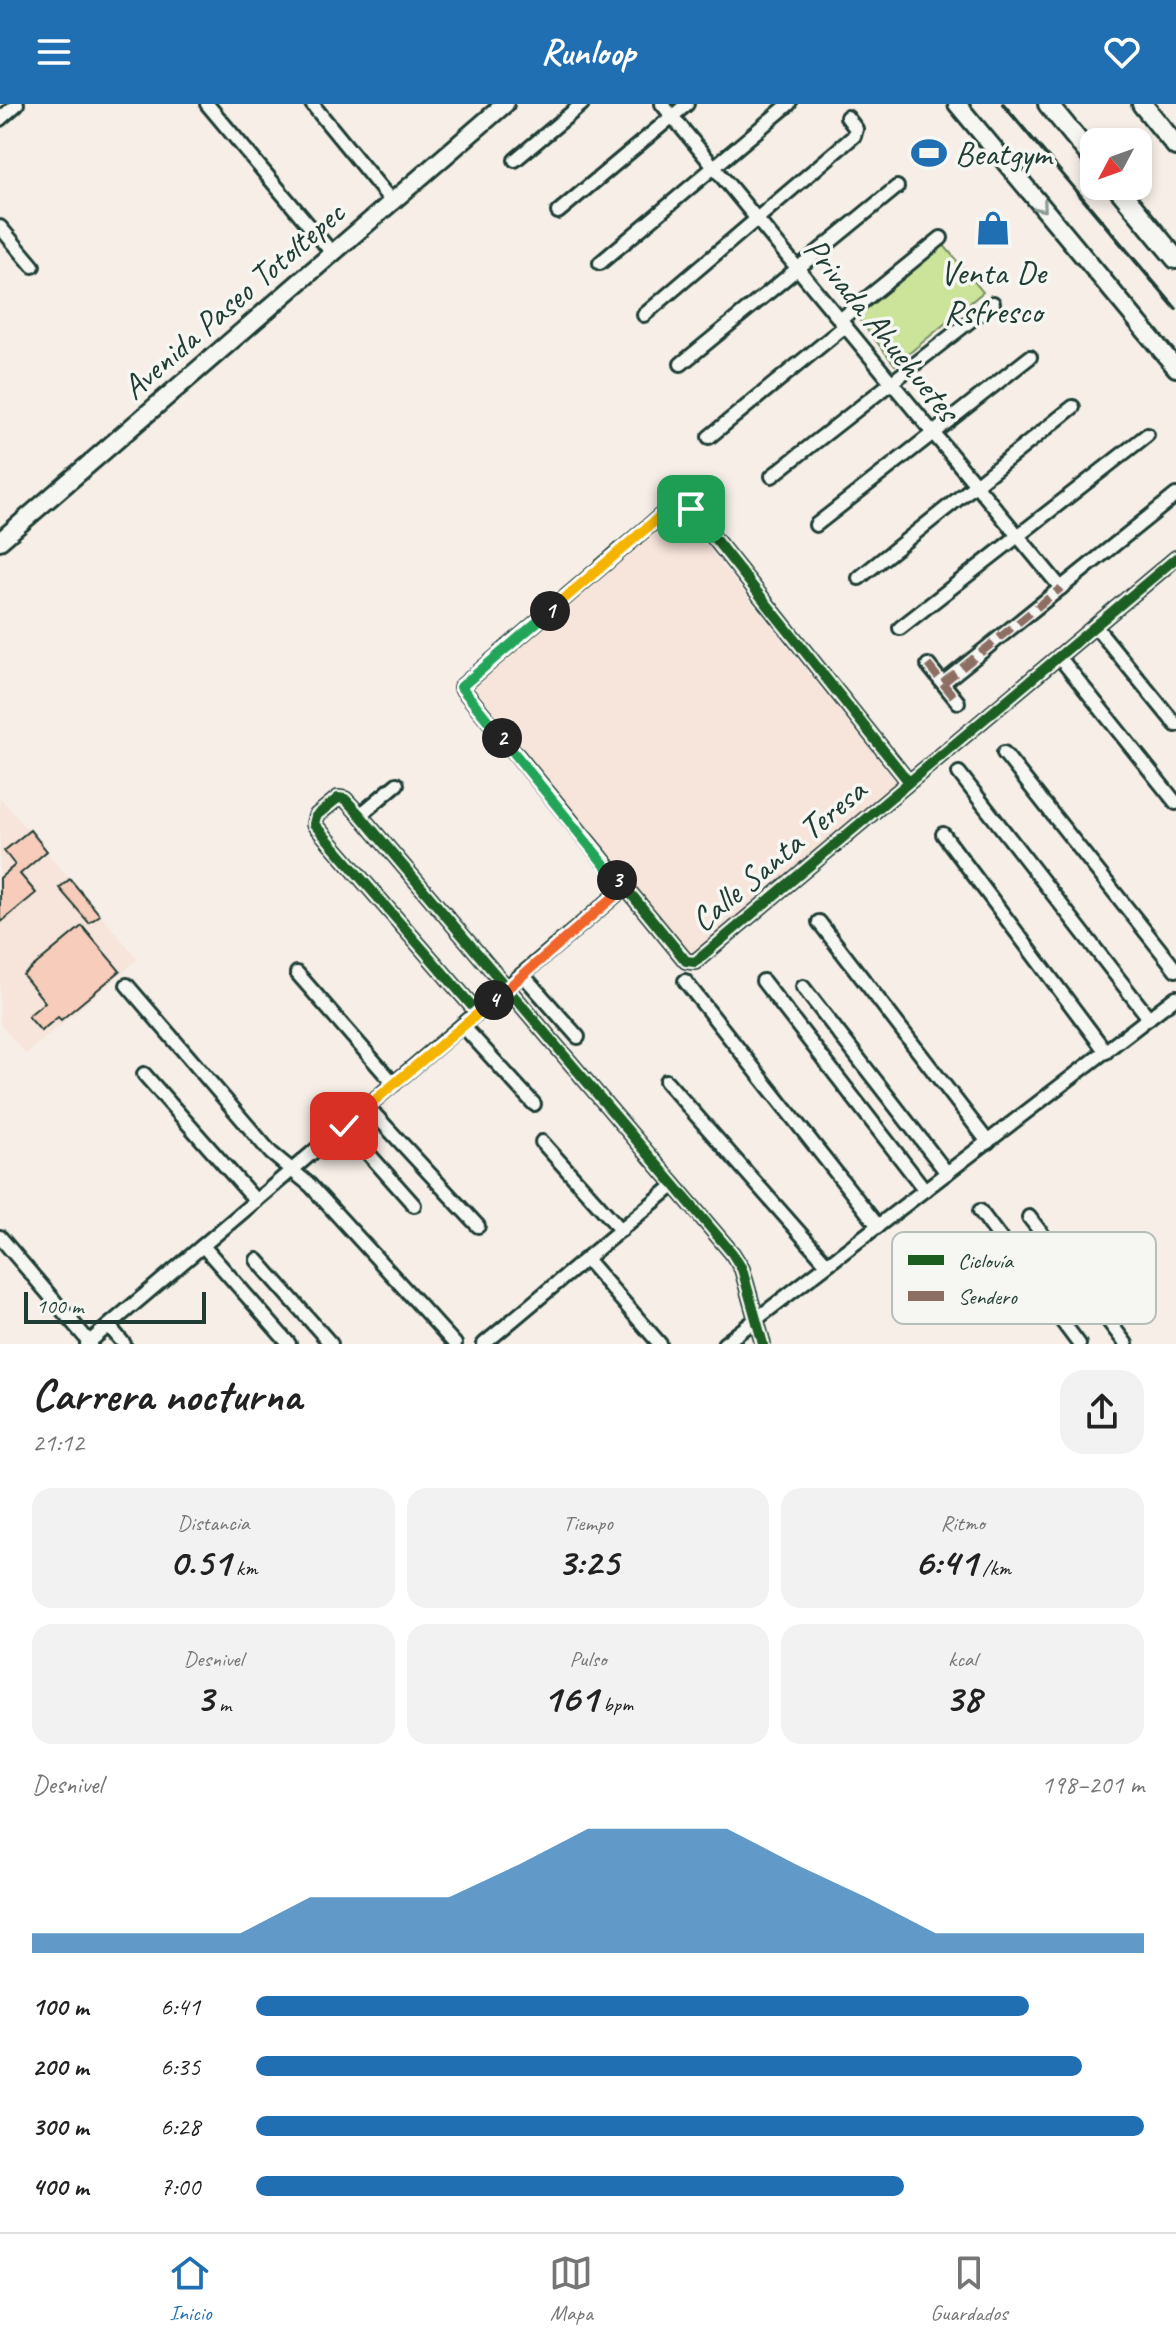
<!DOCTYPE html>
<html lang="es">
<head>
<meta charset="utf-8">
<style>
  :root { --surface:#fff; --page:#f2f2f2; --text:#222; --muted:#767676; --line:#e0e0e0; --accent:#1f6fb2 }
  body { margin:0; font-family:Caveat,sans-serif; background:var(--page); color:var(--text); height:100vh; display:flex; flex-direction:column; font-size:30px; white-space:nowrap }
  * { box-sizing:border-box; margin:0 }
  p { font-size:26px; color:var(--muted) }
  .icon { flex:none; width:44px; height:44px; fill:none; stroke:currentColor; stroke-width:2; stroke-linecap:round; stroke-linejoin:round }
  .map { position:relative; height:1240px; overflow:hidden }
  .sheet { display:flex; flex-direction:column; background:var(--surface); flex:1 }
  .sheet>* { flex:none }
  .needle { width:52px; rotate:229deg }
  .tools { position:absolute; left:1080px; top:24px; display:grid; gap:16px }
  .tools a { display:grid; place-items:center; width:72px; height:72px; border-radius:16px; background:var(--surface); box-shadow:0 4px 12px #0003; font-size:40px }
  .scale { position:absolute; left:24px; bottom:20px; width:182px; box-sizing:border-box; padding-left:8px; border:4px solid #1f3d34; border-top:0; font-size:22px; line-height:28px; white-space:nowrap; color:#1f3d34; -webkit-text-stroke:6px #f6f6f2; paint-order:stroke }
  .pin { position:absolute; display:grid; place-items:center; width:68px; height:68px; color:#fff; margin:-34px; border-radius:16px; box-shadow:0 4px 12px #0006 }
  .km { position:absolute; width:40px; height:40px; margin:-20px; border-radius:50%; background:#222; color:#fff; font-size:22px; line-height:40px; text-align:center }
  .round { display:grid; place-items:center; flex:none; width:84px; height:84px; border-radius:24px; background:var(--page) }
  .headline { display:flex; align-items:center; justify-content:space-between; height:136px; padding:0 32px }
  h1 { font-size:44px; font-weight:800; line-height:60px }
  .metrics { display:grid; grid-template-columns:repeat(3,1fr); gap:12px; height:136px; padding:8px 32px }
  .metrics div { display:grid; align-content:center; border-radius:20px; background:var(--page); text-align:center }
  .metrics b { font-size:40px; font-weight:800 }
  .metrics small { font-size:22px; font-weight:400 }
  .metrics p { font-size:22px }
  .chart { height:224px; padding:16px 32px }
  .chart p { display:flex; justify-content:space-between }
  .chart svg { width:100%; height:144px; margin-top:8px; fill:var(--accent); opacity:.7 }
  ul { padding:0 32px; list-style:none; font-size:26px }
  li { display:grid; grid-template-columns:128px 96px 1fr; align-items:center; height:60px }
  li i { height:20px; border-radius:10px; background:var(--accent) }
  header { display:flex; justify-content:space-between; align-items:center; height:104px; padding:0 32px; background:var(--accent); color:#fff; font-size:36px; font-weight:800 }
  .tabs { display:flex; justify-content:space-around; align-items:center; height:112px; border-top:2px solid var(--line); background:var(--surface); font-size:22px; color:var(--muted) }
  .tabs a { display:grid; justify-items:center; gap:4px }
  .tabs .selected { color:var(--accent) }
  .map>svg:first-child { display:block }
  .built { fill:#f7e4da }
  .green { fill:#cce49a; stroke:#769067; stroke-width:2 }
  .building { fill:#f8ccba; stroke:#1f3d34; stroke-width:2 }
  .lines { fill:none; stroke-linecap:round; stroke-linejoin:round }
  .minor-casing { stroke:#1f3d34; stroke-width:18 }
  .major-casing { stroke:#1f3d34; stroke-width:22 }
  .highway-casing { stroke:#1f3d34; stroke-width:24 }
  .minor { stroke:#f6f6f2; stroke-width:12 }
  .major { stroke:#f6f6f2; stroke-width:16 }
  .highway { stroke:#f6f6f2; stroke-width:18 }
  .rail { stroke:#1f3d34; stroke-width:4 }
  .quiet { stroke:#8d6e63; stroke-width:8; stroke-dasharray:16 8; stroke-linecap:butt }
  .cycleway-casing { stroke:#f6f6f2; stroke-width:15 }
  .cycleway { stroke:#1b5e20; stroke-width:10 }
  .oneway { stroke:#8a9a93 }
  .split-1-casing { stroke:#fff; stroke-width:16 }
  .split-2-casing { stroke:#fff; stroke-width:16 }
  .split-3-casing { stroke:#fff; stroke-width:16 }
  .split-4-casing { stroke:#fff; stroke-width:16 }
  .split-5-casing { stroke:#fff; stroke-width:16 }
  .split-1 { stroke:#f5b400; stroke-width:10 }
  .split-2 { stroke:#22a559; stroke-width:10 }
  .split-3 { stroke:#22a559; stroke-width:10 }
  .split-4 { stroke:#f0652b; stroke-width:10 }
  .split-5 { stroke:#f5b400; stroke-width:10 }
  .labels { text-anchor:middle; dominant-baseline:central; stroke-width:7; stroke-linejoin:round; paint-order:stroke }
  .poi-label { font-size:34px; fill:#1f3d34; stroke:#f6f6f2; text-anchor:start }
  .street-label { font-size:34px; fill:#1f3d34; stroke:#f6f6f2 }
  .key { fill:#f6f6f2; stroke:#b6beb9; stroke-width:2 }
  .key-label { font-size:22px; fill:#1f3d34 }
</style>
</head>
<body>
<header><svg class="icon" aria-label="menu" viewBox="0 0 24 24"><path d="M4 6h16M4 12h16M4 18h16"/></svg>Runloop<svg class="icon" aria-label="heart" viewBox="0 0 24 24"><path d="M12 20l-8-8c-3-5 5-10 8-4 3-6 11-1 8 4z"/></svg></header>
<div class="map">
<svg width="1176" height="1240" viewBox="0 0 1176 1240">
  <rect width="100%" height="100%" fill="#f6eee7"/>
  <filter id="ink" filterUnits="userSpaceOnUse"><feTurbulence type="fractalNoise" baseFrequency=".0125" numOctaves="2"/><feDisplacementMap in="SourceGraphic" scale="16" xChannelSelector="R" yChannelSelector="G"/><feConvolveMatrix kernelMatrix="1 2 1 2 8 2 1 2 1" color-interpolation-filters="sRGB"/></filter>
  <g filter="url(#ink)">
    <g class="built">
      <polygon points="679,408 900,682 691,851 469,577"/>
      <polygon points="0,694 138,855 26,950 0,920"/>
    </g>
    <polygon class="green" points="942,139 983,188 895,261 854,209"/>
    <g class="building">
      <polygon points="30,726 47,747 20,770 36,789 0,819 0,774 15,761 4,747"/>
      <polygon points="70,775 100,811 89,819 59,784"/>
      <polygon points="82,822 120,867 61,916 58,913 41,927 28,912 45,898 23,871"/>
    </g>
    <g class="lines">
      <g class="minor-casing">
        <g id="minor">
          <polyline points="207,0 333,150"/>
          <polyline points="312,0 393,99"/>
          <polyline points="662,0 1061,484"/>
          <polyline points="0,15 17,0"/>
          <polyline points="515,56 582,0"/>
          <polyline points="558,108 687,0"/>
          <polyline points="0,123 33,162"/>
          <polyline points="600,159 789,0"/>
          <polyline points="644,211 854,32 856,25 847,13"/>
          <polyline points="840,216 941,134"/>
          <polyline points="681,260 897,83"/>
          <polyline points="709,333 845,222"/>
          <polyline points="772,372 993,199"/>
          <polyline points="816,421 1030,253"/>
          <polyline points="859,474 1073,303"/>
          <polyline points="1096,523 1176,621"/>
          <polyline points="900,524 1147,331"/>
          <polyline points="1060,554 1176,699"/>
          <polyline points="928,561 958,598"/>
          <polyline points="943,579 1176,391"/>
          <polyline points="1004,649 1176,866"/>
          <polyline points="959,669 1149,914"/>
          <polyline points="908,677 691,405 682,398 672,402 461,583 686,857 695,858 1176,454"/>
          <polyline points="360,711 397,680"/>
          <polyline points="943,730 1106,948"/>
          <polyline points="819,818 988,1038"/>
          <polyline points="297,869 394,980"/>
          <polyline points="523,871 578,933"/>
          <polyline points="685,877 878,1122"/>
          <polyline points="763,877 925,1086"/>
          <polyline points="127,881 271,1049 310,1081 455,1240"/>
          <polyline points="803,883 947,1069"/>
          <polyline points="478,909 314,720 316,712 338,694 345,695 360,711 732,1149 742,1165 763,1240"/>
          <polyline points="463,922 534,1000"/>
          <polyline points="144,970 256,1097"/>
          <polyline points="666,977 827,1160"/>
          <polyline points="367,1002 478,1122"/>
          <polyline points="344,1022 414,1101"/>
          <polyline points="542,1038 621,1126"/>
          <polyline points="980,1107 1079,1240"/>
          <polyline points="1029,1113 1126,1240"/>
          <polyline points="0,1133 91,1240"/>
          <polyline points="203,1142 289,1240"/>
          <polyline points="586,1155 660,1240"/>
          <polyline points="257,1156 331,1240"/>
          <polyline points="109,1222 124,1240"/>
          <polyline points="87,1240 624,784"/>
          <polyline points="484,1240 674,1081"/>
          <polyline points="724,1240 1176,893"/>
        </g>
      </g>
      <g class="major-casing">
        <g id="major">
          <polyline points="957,0 1176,264"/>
          <polyline points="0,437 505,0"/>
        </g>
      </g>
      <g class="highway-casing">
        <g id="highway">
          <polyline points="1048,0 1094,56"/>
          <polyline points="1142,0 1176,42"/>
          <polyline points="1116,82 1176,155"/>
        </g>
      </g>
      <use href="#minor" class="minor"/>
      <use href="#major" class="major"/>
      <use href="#highway" class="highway"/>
      <polyline class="rail" points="1003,0 1176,205"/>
      <g class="quiet">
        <polyline points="928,561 958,598"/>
        <polyline points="943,579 1061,484"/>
      </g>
      <g class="cycleway-casing">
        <g id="cycleway">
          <polyline points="908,677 691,405 682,398 672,402 461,583 686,857 695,858 1176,454"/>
          <polyline points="478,909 314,720 316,712 338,694 345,695 360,711 732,1149 742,1165 763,1240"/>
        </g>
      </g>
      <use href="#cycleway" class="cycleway"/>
    </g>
    <defs><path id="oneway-chevron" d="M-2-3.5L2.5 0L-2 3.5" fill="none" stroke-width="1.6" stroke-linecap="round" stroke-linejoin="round" transform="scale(2)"/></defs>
    <use class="oneway" href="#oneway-chevron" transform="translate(1042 103) rotate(50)"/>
  </g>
  <g class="lines" filter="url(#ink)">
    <g class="split-1-casing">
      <polyline id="split-1" points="550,507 672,402 682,398 691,405"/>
    </g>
    <g class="split-2-casing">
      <polyline id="split-2" points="502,634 461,583 550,507"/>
    </g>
    <g class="split-3-casing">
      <polyline id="split-3" points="502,634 617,776"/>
    </g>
    <g class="split-4-casing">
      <polyline id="split-4" points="494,896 624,784 617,776"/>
    </g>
    <g class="split-5-casing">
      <polyline id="split-5" points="344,1022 494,896"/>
    </g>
    <use href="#split-1" class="split-1"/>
    <use href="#split-2" class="split-2"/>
    <use href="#split-3" class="split-3"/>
    <use href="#split-4" class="split-4"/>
    <use href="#split-5" class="split-5"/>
  </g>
  <defs>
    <g id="stadium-bare" transform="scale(2.76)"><path d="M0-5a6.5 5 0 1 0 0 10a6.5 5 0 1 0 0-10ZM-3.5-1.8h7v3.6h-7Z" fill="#1f6fb2" stroke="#f6f6f2" stroke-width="2.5" paint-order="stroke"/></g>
    <g id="shop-bare" transform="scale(2.76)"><path d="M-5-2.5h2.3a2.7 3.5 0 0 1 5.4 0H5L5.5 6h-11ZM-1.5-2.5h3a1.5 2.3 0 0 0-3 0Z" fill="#1f6fb2" stroke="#f6f6f2" stroke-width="2.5" paint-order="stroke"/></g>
  </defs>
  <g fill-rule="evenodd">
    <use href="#stadium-bare" x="929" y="49"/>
    <use href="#shop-bare" x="993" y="124"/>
  </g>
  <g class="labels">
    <g class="poi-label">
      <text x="955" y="49">Beatgym</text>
      <text x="993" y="168" text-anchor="middle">Venta De<tspan x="993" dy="39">Rsfresco</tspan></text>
    </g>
    <g class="street-label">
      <text transform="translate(233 196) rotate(-41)">Avenida Paseo Totoltepec</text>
      <text transform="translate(882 225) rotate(51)">Privada Ahuehuetes</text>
      <text transform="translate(778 751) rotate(-40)">Calle Santa Teresa</text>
    </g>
  </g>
  <rect x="892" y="1128" width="264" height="92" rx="12" class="key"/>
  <rect x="908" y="1151" width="36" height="10" fill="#1b5e20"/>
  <rect x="908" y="1187" width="36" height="10" fill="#8d6e63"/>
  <g class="key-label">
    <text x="958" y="1164">Ciclovía</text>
    <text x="958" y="1200">Sendero</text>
  </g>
</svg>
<div class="tools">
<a><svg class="needle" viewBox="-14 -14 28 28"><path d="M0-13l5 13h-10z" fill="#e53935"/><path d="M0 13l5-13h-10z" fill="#767676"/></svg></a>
</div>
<div class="scale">100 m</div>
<div class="pin" style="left:691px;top:405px;background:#1e9e55"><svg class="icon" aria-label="arrive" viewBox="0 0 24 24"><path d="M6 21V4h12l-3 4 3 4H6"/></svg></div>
<div class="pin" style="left:344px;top:1022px;background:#d93025"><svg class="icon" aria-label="check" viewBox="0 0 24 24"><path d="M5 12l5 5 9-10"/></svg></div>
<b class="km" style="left:550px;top:507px">1</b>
<b class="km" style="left:502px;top:634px">2</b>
<b class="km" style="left:617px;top:776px">3</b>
<b class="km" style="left:494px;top:896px">4</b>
</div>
<section class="sheet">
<div class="headline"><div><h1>Carrera nocturna</h1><p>21:12</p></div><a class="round"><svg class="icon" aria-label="share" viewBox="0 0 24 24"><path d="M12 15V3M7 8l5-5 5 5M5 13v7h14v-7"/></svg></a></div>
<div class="metrics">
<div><p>Distancia</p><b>0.51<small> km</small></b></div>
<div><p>Tiempo</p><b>3:25</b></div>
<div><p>Ritmo</p><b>6:41<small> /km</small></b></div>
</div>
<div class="metrics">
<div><p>Desnivel</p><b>3<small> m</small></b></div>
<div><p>Pulso</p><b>161<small> bpm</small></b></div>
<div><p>kcal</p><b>38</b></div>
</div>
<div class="chart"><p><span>Desnivel</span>198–201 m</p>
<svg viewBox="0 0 160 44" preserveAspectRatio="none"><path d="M0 44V38L10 38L20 38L30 38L40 27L50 27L60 27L70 17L80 6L90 6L100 6L110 17L120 27L130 38L140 38L150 38L160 38V44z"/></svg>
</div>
<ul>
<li><b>100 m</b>6:41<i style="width:87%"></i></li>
<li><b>200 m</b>6:35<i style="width:93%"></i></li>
<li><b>300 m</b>6:28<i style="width:100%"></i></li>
<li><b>400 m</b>7:00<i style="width:73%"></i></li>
</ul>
</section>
<nav class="tabs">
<a class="selected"><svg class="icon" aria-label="home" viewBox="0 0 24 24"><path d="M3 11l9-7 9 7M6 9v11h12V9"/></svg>Inicio</a>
<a><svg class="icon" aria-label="map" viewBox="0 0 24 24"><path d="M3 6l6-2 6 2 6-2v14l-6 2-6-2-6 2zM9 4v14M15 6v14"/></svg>Mapa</a>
<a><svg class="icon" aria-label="saved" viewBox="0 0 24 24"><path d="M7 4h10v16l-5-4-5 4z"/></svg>Guardados</a>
</nav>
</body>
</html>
